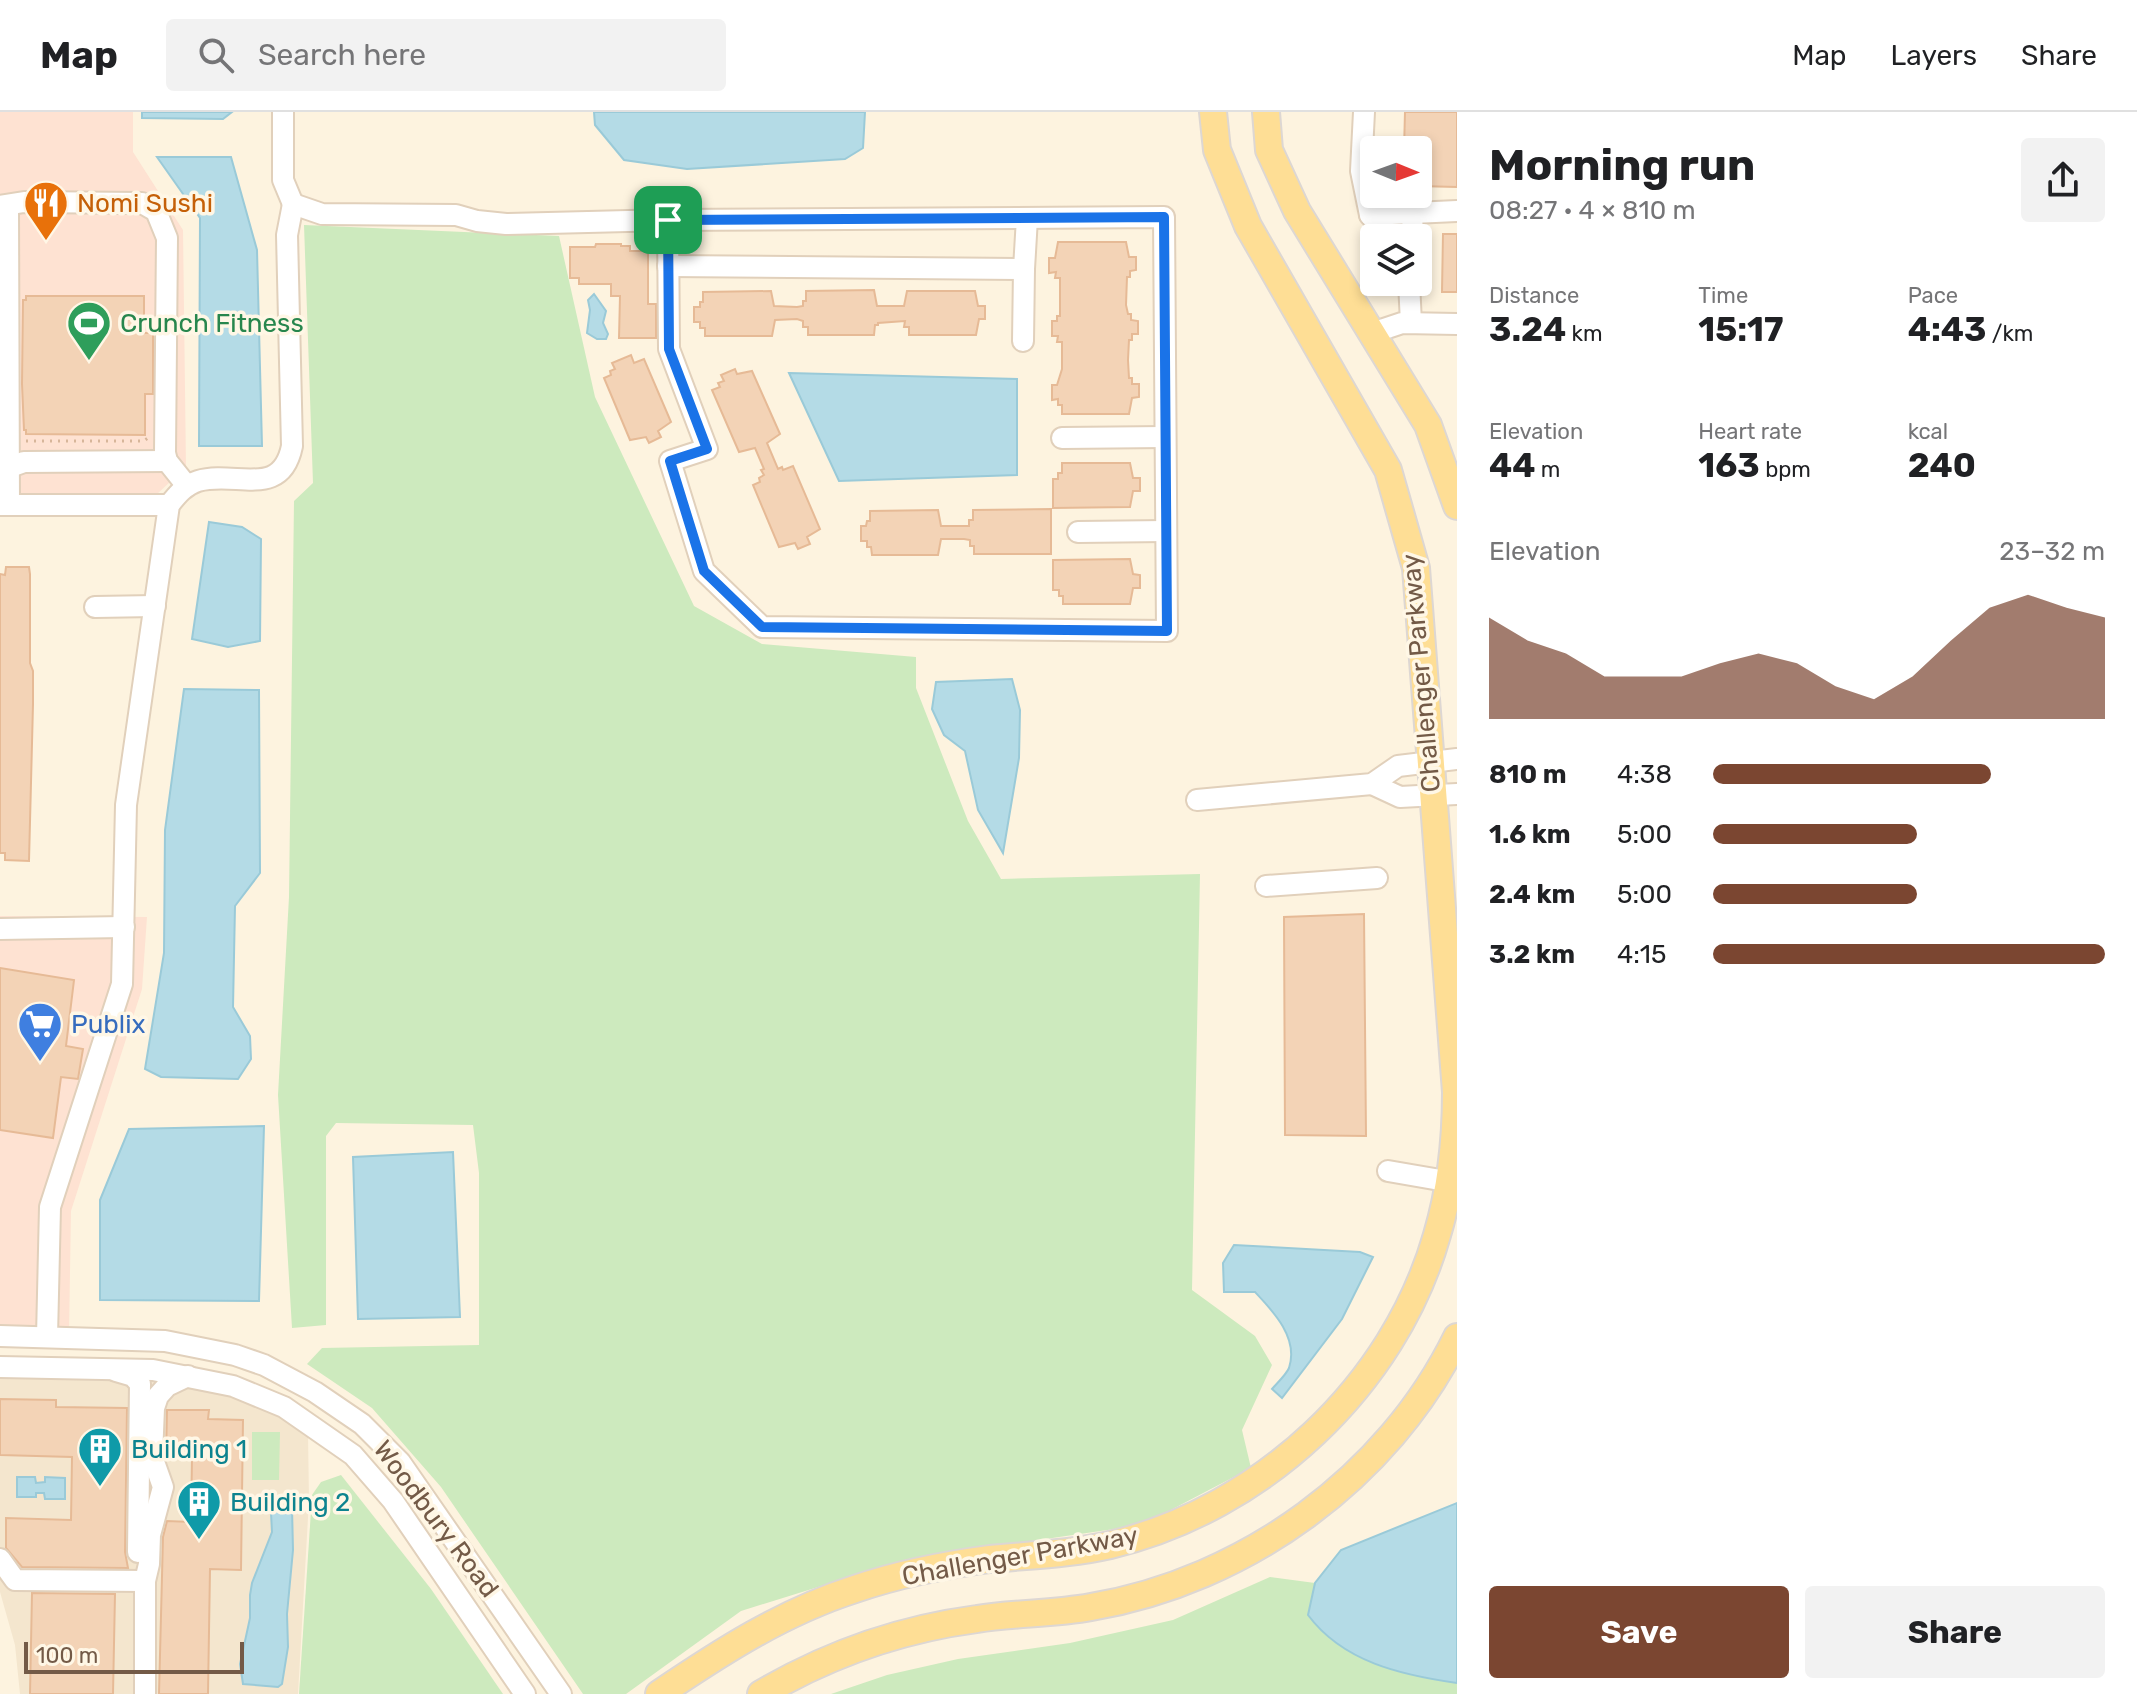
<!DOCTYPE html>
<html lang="en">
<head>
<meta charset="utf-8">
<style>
  :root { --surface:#fff; --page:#f2f2f2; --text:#202124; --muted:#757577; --line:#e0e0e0; --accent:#7b4631 }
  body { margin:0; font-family:Rubik,sans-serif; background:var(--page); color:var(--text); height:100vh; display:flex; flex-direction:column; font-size:30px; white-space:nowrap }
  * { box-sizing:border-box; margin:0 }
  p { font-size:26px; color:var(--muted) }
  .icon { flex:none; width:44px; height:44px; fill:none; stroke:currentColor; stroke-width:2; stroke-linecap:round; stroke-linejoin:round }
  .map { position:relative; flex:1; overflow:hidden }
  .side { display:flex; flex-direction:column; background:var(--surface); width:680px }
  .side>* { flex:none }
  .needle { width:52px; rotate:91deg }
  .fabs { position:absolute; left:1360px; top:24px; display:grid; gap:16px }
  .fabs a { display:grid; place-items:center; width:72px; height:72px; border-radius:8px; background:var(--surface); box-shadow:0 4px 12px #0003; font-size:40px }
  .scale { position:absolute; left:24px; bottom:20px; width:220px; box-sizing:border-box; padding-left:8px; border:4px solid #735a47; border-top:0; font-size:22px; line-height:28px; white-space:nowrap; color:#735a47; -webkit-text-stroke:6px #fff7e6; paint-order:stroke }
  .pin { position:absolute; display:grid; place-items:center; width:68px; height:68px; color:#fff; margin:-34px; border-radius:16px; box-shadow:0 4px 12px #0006 }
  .round { display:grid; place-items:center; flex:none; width:84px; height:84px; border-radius:8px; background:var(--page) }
  .summary { display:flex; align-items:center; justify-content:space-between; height:136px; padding:0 32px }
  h1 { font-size:44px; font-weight:700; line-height:60px }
  .metrics { display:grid; grid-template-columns:repeat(3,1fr); gap:12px; height:136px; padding:8px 32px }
  .metrics div { display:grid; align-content:center }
  .metrics b { font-size:34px; font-weight:700 }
  .metrics small { font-size:22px; font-weight:400 }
  .metrics p { font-size:22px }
  .chart { height:224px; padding:16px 32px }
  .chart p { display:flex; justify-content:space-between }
  .chart svg { width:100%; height:144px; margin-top:8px; fill:var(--accent); opacity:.7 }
  .cta { display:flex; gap:16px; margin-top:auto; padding:16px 32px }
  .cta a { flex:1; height:92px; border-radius:8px; background:var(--accent); color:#fff; font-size:32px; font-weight:700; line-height:92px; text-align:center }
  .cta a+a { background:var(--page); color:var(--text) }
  ul { padding:0 32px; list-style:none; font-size:26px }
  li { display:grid; grid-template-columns:128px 96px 1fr; align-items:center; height:60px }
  li i { height:20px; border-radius:10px; background:var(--accent) }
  header { display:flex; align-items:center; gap:48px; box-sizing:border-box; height:112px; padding:0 40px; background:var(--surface); border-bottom:2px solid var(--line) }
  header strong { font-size:38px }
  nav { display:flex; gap:44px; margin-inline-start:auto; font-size:28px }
  .search { width:560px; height:72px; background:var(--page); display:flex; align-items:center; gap:20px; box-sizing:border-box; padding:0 28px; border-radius:8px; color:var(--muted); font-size:30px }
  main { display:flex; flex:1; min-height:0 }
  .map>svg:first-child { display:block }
  .residential { fill:#f4e6ce }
  .commercial { fill:#fee2d2 }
  .green { fill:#cdeabe }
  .water { fill:#b4dbe6; stroke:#9acad8; stroke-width:2 }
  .building { fill:#f3d3b6; stroke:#e6ba96; stroke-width:2 }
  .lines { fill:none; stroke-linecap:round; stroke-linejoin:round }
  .minor-casing { stroke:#e1d0bb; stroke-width:24 }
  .major-casing { stroke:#ddd7d3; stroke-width:30 }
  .path { stroke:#d7b69a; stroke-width:3; stroke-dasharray:2 6; stroke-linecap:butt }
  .minor { stroke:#fff; stroke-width:20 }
  .major { stroke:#fede95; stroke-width:26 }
  .route-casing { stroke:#fff; stroke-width:16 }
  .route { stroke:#1a73e8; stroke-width:10 }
  .labels { text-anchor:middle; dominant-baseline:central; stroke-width:7; stroke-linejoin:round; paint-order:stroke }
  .food-label { font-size:26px; fill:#c56008; stroke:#fff7e6; text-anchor:start }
  .leisure-label { font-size:26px; fill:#27864d; stroke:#fff7e6; text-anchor:start }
  .street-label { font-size:26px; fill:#735a47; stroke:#fff7e6 }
  .shop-label { font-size:26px; fill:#366cbe; stroke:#fff7e6; text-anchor:start }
  .culture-label { font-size:26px; fill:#0d838f; stroke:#fff7e6; text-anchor:start }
</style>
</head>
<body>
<header>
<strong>Map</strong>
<div class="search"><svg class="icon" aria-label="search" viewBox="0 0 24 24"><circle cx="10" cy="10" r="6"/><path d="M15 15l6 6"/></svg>Search here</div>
<nav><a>Map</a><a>Layers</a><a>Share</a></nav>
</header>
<main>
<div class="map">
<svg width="1457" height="1582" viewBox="0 0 1457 1582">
  <rect width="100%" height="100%" fill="#fdf3df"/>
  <polygon class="residential" points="0,1266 204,1271 264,1291 308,1322 309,1388 298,1582 20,1582 15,1533 0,1480"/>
  <g class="commercial">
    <polygon points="0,0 133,0 133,40 183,118 186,355 157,382 0,382"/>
    <polygon points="0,804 147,805 142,877 71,1099 69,1221 0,1221"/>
  </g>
  <g class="green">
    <polygon points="304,113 559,124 595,285 694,494 762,532 916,545 916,576 968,709 1001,767 1200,762 1192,1178 1255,1224 1272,1253 1242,1318 1251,1356 1142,1413 908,1447 741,1499 626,1582 583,1582 441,1375 372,1296 307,1252 322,1236 479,1233 479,1061 473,1013 336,1011 326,1024 326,1213 292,1216 278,983 289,785 294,389 313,371"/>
    <polygon points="252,1320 280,1320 279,1368 252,1368"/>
    <polygon points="341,1363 431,1477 503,1582 299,1582 312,1383 321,1370"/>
    <path d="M1270,1465L1315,1471L1308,1503C1343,1550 1402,1563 1457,1571V1582H831L887,1563L958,1547L1070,1531L1173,1508Z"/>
  </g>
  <g class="water">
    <polygon points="142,0 232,0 223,7 142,6"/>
    <polygon points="594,0 865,0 863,36 845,47 687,57 624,48 595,13"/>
    <polygon points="157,45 231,45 257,138 262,334 199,334 200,106"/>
    <polygon points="594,182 606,199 603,211 608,222 606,227 597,227 587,221 590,198 588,188"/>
    <polygon points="789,261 1017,267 1017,363 839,369"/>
    <polygon points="209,410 242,415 261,427 260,529 228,535 192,527"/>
    <polygon points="1012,567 1020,598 1019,646 1003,741 978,698 965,639 944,623 932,597 936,570"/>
    <polygon points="184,577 259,578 260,761 235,794 233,895 250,924 251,947 238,967 161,965 145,957 164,841 165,718"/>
    <polygon points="264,1014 259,1189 100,1188 100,1088 129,1017"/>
    <polygon points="453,1040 460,1205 358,1207 353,1045"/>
    <path d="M1234,1133L1360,1140L1373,1145L1342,1207L1282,1286L1272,1277C1277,1271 1286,1263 1289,1256C1299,1226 1273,1199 1255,1180H1224L1223,1151Z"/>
    <polygon points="17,1365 35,1365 36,1371 45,1370 45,1365 65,1366 65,1387 45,1387 44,1381 36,1381 36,1385 17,1385"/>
    <path d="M1457,1391V1571C1401,1563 1343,1550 1308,1503L1315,1471L1341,1438Z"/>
    <polygon points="290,1393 292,1396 293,1438 287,1502 288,1535 282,1572 278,1575 243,1572 240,1552 250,1506 250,1483 252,1471 272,1420 271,1401 277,1394"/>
  </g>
  <g class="building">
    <polygon points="1405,0 1457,0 1457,75 1418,74 1418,38 1404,38"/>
    <polygon points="1443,122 1457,122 1457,180 1442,180"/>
    <polygon points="1058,130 1126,130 1129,145 1136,145 1136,158 1130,159 1130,165 1127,165 1126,193 1128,202 1131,202 1131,208 1138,209 1138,222 1132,222 1132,228 1129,228 1128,248 1129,266 1132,266 1132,272 1139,272 1139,285 1132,286 1129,302 1062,302 1062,293 1058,293 1058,287 1052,288 1052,273 1057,273 1062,257 1062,230 1057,230 1058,224 1052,224 1052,209 1057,209 1057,204 1060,204 1060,166 1055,166 1056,160 1049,161 1049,146 1055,146"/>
    <polygon points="596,132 621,132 621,134 630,134 630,139 648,139 648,192 656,192 656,226 619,226 620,184 611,184 611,172 579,172 579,166 570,166 570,135 595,135"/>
    <polygon points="874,178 877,194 904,194 907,179 975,179 978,194 985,194 985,207 979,207 976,223 909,223 909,215 904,215 905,209 878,211 878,213 875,213 874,223 808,223 808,215 803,215 803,209 797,207 775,208 772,224 705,224 705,216 700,216 700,210 694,210 694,195 700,195 700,190 703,190 703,180 771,179 774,194 797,195 803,194 803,189 806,189 806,179"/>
    <polygon points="26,184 144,184 144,221 153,221 153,282 145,282 145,323 26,322 26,318 24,318 22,272 23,188 26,188"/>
    <polygon points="631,243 634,251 644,247 671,310 658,319 661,325 649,331 646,325 630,328 604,266 611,263 610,259 615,257 612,251"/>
    <polygon points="735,257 737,262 752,259 780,322 767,331 778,357 782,355 783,358 793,354 820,417 807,425 810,432 798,437 795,431 779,435 753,373 760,370 759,366 764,363 761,358 764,357 755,336 739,340 712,278 720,275 718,271 724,269 721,263"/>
    <polygon points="1062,351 1130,351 1133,366 1140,366 1140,379 1133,379 1130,395 1053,396 1053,367 1058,367 1058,361 1062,361"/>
    <polygon points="1051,397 1051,442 974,442 974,434 970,434 970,428 964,427 941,427 938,443 872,443 871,435 867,435 867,429 861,429 861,414 866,414 867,409 870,409 870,399 938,398 941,414 969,414 969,408 973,408 973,398"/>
    <polygon points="1130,447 1133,462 1140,463 1140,476 1133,476 1130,492 1063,492 1063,484 1059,484 1059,478 1053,478 1053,448"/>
    <polygon points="6,455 29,455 30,462 30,551 33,559 33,592 29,749 5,748 5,741 0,741 0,462 5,463"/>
    <polygon points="1364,802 1366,1024 1285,1023 1284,805"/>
    <polygon points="0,856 74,868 66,934 83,937 78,967 61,965 53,1026 0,1018"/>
    <polygon points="0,1287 56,1288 56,1295 127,1296 125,1440 128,1456 22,1455 6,1436 6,1406 71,1408 72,1345 0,1343"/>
    <polygon points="167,1298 209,1298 208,1307 243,1308 241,1458 210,1457 208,1582 159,1582 163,1425 167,1409 191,1410 192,1345 166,1344"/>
    <polygon points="32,1481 115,1482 113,1582 30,1582"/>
  </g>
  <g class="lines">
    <g class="minor-casing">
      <g id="minor">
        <polyline points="283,0 283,68 293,92"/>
        <polyline points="1364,0 1361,59 1370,103 1391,126"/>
        <polyline points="293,92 322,102 456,103 477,109 506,112 668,108 1164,105 1167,519 762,515 704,459 670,349 707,337 669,237 668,108"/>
        <polyline points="0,94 24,90 142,91 156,99 167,126 165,341 167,349 187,374"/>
        <polyline points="8,94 9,393"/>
        <polyline points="1412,101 1413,126"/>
        <polyline points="1370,103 1457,99"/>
        <polyline points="668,154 1024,157 1027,106"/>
        <polyline points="1409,170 1411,211"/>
        <polyline points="1372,221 1402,211 1457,212"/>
        <polyline points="1023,229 1024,157"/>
        <polyline points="1062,326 1165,325"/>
        <polyline points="0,355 10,355 24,350 167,349"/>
        <polyline points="0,393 169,393"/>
        <polyline points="1078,420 1166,419"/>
        <polyline points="95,495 155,494"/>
        <polyline points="1372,672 1400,685 1457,682"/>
        <polyline points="1197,688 1372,672 1398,654 1457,647"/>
        <polyline points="1266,774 1377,766"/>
        <polyline points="0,817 124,815"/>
        <polyline points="1388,1059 1457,1071"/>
        <polyline points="0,1224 165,1229 235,1243 264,1253 315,1280 362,1312 400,1350 561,1582"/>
        <path d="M47,1225L50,1095L122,872L126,693L169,393C177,383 185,373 198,369C236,358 281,388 292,334L287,123L293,92"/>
        <polyline points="0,1255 153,1258 233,1274 284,1295 353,1343 393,1389 525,1582"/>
        <polyline points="116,1259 133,1264 140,1272 138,1440"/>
        <polyline points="0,1447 15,1468 145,1469"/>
        <polyline points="145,1582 145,1469 149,1452 150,1423 163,1375 152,1344 154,1296 158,1284 167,1274 188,1264"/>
      </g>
    </g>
    <g class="major-casing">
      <g id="major">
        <polyline points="1266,0 1269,38 1297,99 1428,313 1457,394"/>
        <path d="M659,1582C721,1540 783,1500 855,1477C899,1462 944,1453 990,1447C1031,1443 1070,1442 1110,1433C1262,1397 1394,1274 1437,1123C1451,1076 1456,1029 1456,980L1416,456L1388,358L1248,114L1217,38L1213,0"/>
        <path d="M761,1582C827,1543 901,1517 977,1507C1015,1501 1053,1502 1091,1495C1245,1469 1388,1366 1457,1225"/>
      </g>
    </g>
    <polyline class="path" points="26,329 144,329 149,325"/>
    <use href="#minor" class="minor"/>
    <use href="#major" class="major"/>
  </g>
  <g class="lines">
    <g class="route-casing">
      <polygon id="route" points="1164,105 1167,519 762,515 704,459 670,349 707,337 669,237 668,108"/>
    </g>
    <use href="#route" class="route"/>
  </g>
  <defs>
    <g id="restaurant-pin" transform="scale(2.3)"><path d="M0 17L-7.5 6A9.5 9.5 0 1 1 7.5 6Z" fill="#e8710a" stroke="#fff7e6"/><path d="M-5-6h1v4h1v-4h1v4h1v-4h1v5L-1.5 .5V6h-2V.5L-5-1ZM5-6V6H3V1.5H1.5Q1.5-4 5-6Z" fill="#fff"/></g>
    <g id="stadium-pin" transform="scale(2.3)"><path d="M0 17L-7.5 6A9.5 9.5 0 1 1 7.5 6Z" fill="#2e9e5b" stroke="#fff7e6"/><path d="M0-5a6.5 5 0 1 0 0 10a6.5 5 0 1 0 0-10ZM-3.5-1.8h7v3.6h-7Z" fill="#fff"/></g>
    <g id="supermarket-pin" transform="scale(2.3)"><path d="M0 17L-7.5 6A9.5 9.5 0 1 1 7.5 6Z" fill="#3f7fe0" stroke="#fff7e6"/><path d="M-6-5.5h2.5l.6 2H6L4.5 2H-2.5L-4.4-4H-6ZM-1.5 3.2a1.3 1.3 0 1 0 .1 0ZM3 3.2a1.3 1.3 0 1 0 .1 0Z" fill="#fff"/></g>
    <g id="building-pin" transform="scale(2.3)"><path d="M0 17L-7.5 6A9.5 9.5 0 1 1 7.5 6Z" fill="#0f9aa8" stroke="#fff7e6"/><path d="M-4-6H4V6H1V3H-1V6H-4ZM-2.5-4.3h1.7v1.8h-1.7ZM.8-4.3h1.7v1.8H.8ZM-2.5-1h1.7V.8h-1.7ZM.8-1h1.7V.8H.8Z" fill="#fff"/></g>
  </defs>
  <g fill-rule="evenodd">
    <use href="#restaurant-pin" x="46" y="91"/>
    <use href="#stadium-pin" x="89" y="211"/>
    <use href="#supermarket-pin" x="40" y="912"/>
    <use href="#building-pin" x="100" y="1337"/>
    <use href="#building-pin" x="199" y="1390"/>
  </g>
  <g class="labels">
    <g class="food-label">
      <text x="77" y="91">Nomi Sushi</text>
    </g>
    <g class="leisure-label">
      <text x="120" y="211">Crunch Fitness</text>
    </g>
    <g class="street-label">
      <text transform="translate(1421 561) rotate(-95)">Challenger Parkway</text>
      <text transform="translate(436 1407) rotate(53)">Woodbury Road</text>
      <text transform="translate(1020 1444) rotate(-10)">Challenger Parkway</text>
    </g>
    <g class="shop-label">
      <text x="71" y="912">Publix</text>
    </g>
    <g class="culture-label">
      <text x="131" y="1337">Building 1</text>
      <text x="230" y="1390">Building 2</text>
    </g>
  </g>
</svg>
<div class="fabs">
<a><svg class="needle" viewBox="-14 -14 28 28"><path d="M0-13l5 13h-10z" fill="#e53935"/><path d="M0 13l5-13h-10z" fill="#757577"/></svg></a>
<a><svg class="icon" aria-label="layers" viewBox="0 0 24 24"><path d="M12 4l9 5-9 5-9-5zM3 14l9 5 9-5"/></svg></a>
</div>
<div class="scale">100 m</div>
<div class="pin" style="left:668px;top:108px;background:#1e9e55"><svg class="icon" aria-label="arrive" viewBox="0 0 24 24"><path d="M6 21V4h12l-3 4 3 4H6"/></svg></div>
</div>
<section class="side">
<div class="summary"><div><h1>Morning run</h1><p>08:27 · 4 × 810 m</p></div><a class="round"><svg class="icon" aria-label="share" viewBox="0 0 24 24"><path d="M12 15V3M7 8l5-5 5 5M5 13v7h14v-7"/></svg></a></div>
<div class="metrics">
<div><p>Distance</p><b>3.24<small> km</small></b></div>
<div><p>Time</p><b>15:17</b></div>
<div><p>Pace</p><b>4:43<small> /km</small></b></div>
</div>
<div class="metrics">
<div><p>Elevation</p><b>44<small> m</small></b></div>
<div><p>Heart rate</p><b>163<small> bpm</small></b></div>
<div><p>kcal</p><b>240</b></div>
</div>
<div class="chart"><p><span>Elevation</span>23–32 m</p>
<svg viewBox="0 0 160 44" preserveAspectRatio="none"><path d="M0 44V13L10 20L20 24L30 31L40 31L50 31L60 27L70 24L80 27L90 34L100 38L110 31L120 20L130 10L140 6L150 10L160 13V44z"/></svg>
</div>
<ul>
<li><b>810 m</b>4:38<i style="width:71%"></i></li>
<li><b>1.6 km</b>5:00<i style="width:52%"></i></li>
<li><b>2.4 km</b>5:00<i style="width:52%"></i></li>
<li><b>3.2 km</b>4:15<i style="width:100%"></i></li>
</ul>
<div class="cta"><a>Save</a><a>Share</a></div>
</section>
</main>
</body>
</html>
